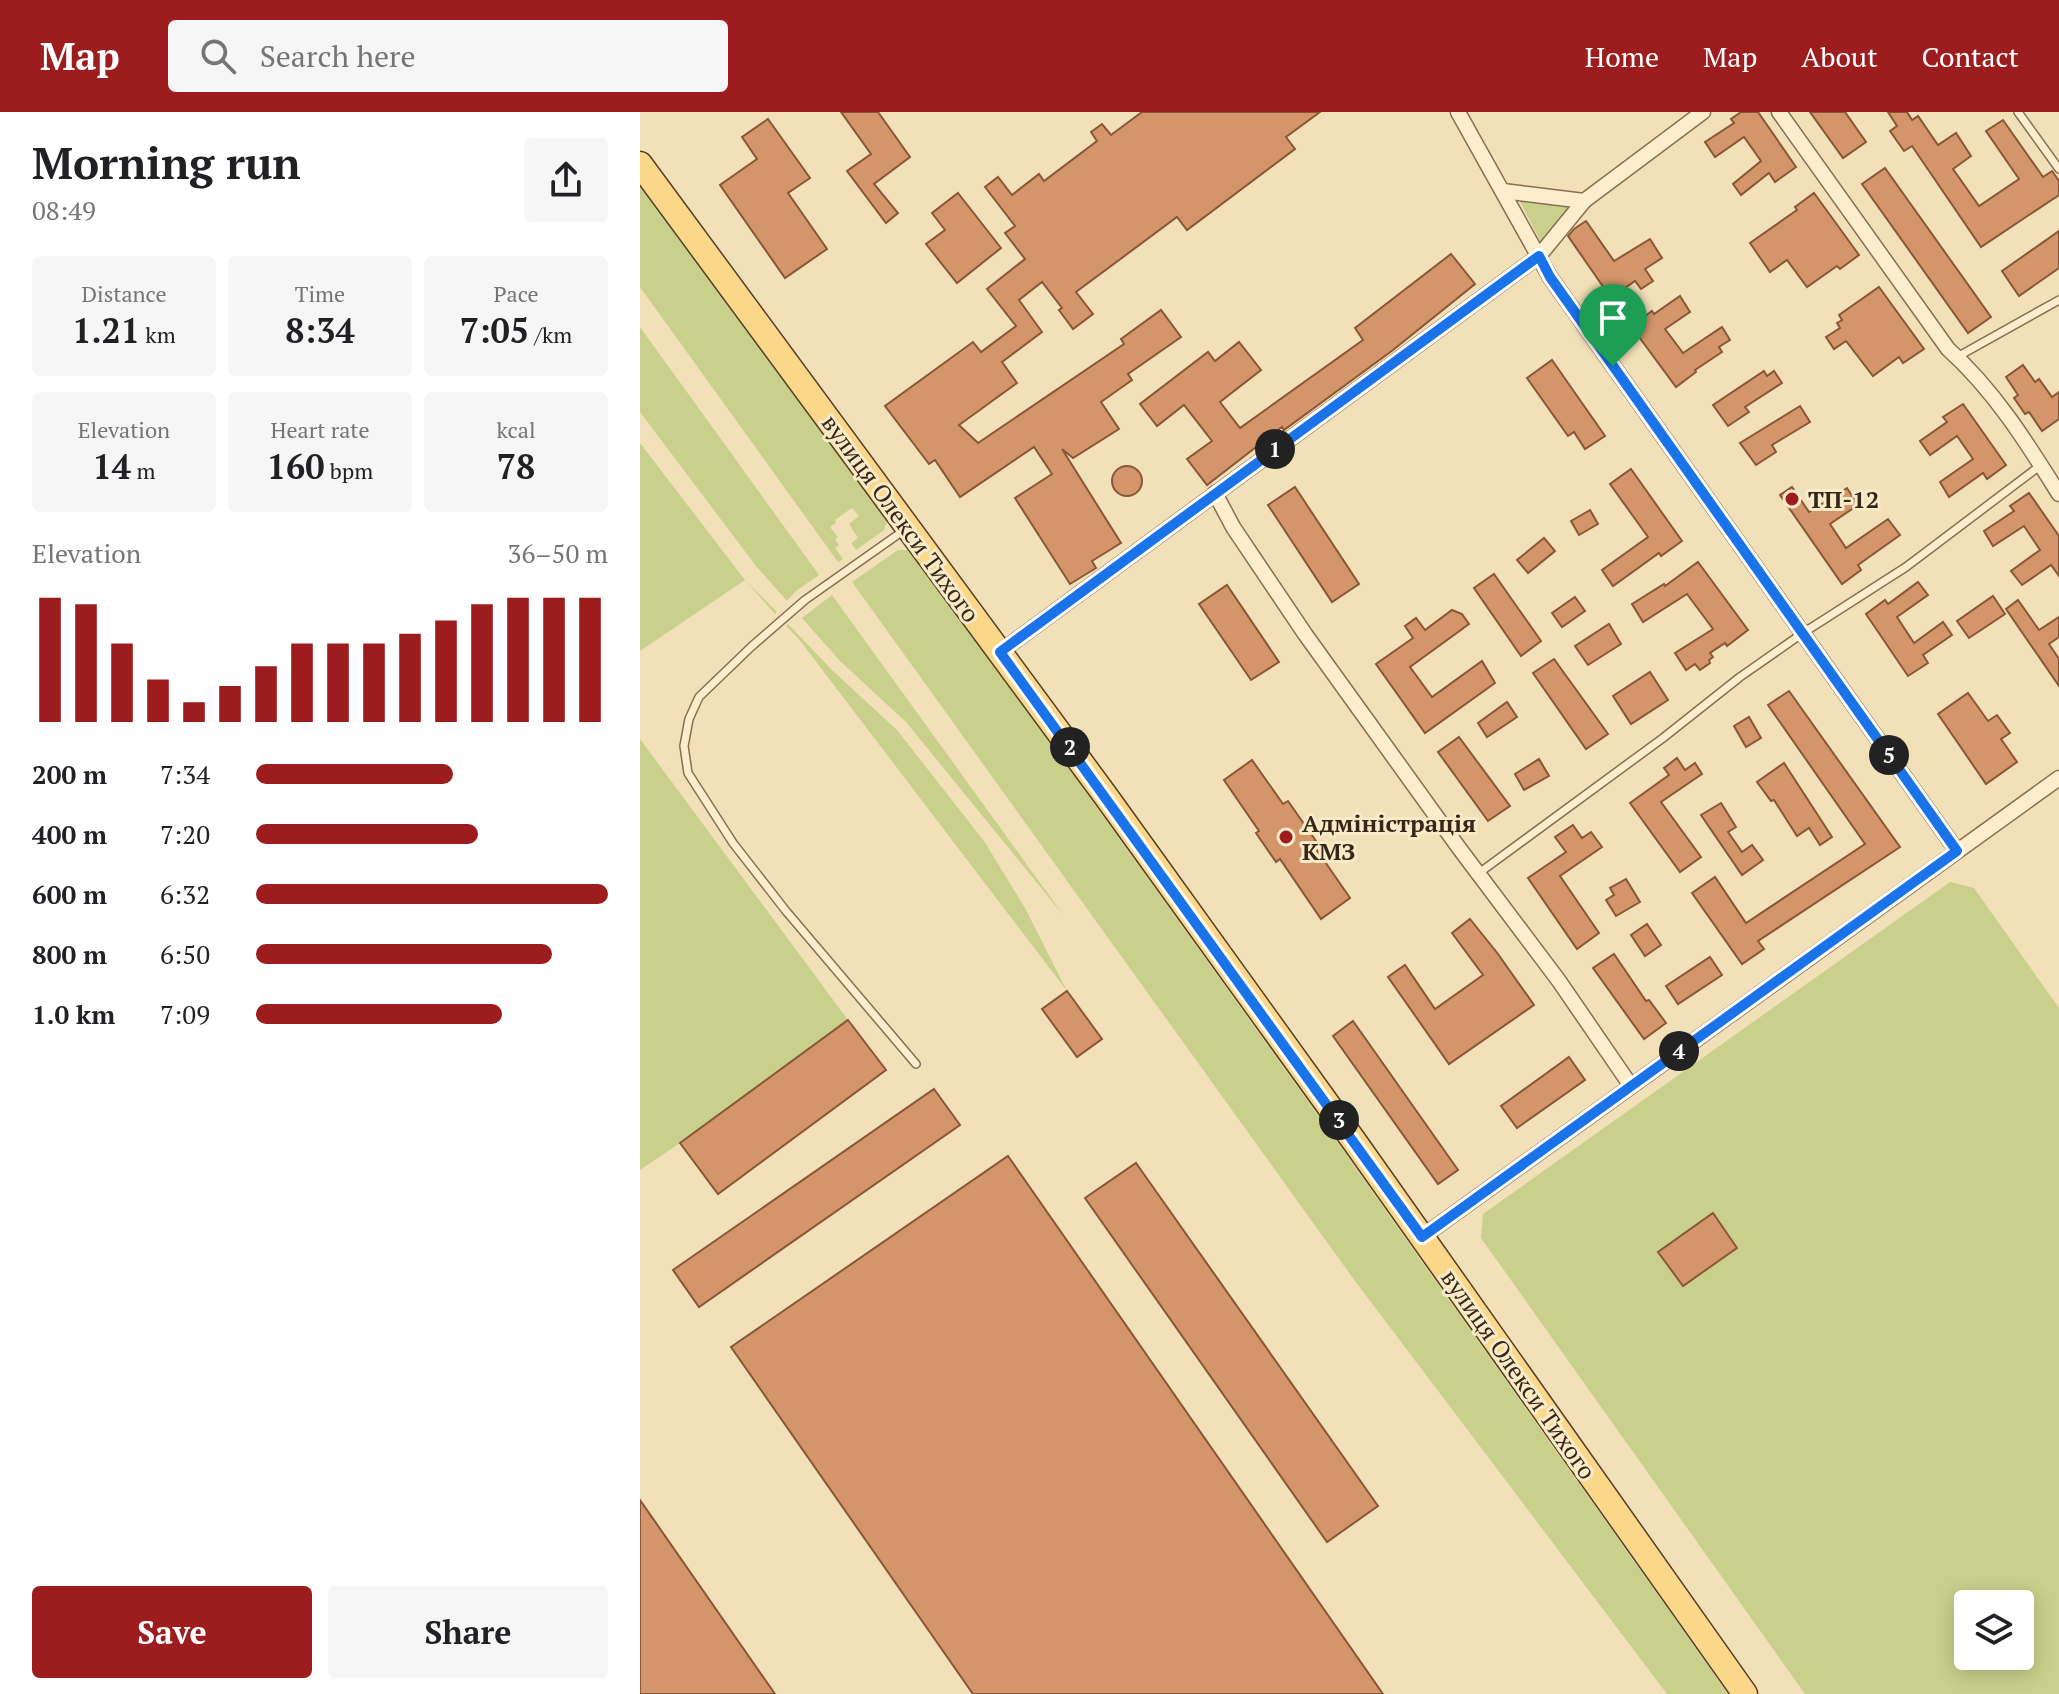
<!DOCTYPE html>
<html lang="en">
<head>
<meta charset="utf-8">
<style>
  :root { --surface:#fff; --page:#f6f6f6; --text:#202124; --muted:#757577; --accent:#9d1d1e }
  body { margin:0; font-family:"PT Serif",serif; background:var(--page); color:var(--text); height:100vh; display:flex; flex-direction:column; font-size:30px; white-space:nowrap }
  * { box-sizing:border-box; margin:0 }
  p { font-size:26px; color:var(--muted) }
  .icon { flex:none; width:44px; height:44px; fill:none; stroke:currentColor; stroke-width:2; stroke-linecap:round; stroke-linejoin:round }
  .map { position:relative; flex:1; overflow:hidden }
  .drawer { display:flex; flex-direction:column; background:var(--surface); width:640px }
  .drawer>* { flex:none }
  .buttons { position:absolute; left:1314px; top:1478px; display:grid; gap:16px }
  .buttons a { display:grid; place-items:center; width:80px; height:80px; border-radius:8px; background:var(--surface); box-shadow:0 4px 20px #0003; font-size:40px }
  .pin { position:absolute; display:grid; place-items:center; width:68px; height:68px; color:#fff; margin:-82px -34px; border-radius:50% 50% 50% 0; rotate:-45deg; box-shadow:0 0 8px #0007 }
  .pin .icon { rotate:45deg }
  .km { position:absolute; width:40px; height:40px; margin:-20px; border-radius:50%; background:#222; color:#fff; font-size:22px; line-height:40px; text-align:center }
  .round { display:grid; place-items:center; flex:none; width:84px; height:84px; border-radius:8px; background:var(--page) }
  .headline { display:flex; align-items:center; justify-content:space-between; height:136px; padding:0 32px }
  h1 { font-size:44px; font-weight:700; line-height:60px }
  .figures { display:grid; grid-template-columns:repeat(3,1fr); gap:12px; height:136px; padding:8px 32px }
  .figures div { display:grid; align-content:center; border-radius:8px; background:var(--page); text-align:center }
  .figures b { font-size:34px; font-weight:700 }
  .figures small { font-size:22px; font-weight:400 }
  .figures p { font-size:22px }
  .chart { height:224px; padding:16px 32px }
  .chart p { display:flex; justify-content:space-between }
  .chart svg { width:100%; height:144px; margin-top:8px; stroke:var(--accent); stroke-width:6 }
  .action { display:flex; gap:16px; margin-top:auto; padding:16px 32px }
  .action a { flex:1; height:92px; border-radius:8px; background:var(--accent); color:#fff; font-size:32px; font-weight:700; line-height:92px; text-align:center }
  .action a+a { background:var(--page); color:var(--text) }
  ul { padding:0 32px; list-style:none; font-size:26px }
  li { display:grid; grid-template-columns:128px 96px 1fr; align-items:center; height:60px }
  li i { height:20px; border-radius:10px; background:var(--accent) }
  header { display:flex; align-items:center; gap:48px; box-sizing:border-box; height:112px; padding:0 40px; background:var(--accent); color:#fff }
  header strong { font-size:38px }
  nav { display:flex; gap:44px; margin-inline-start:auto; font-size:28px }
  .search { width:560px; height:72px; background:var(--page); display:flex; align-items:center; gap:20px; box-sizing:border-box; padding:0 28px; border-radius:8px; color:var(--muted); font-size:30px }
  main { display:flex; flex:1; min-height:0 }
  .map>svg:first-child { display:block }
  .green { fill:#c9d08c; fill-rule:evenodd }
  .building { fill:#d4956a; stroke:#8a5736; stroke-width:2 }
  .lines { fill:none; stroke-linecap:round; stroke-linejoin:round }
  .service-casing { stroke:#896f52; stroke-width:10 }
  .minor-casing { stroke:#896f52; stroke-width:17 }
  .primary-casing { stroke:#563d27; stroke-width:27 }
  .service { stroke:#fcedcc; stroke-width:7 }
  .minor { stroke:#fcedcc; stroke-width:14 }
  .primary { stroke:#fbd78a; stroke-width:24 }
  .route-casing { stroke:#fff; stroke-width:16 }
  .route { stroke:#1a73e8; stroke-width:10 }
  .poi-dot { fill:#9d1d1e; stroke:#f9eac8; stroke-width:3 }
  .labels { text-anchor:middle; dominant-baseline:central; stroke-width:6; stroke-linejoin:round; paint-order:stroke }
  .poi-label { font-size:24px; font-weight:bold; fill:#362719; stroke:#f9eac8; text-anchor:start }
  .street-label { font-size:24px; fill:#362719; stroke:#f9eac8 }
</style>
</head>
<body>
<header>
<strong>Map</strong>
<div class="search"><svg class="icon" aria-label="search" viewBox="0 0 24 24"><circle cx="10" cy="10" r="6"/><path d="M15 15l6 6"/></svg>Search here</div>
<nav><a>Home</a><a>Map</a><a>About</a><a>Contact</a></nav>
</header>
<main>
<section class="drawer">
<div class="headline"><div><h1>Morning run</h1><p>08:49</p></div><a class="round"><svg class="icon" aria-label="share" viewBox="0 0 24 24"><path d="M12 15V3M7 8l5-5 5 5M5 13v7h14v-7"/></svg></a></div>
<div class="figures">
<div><p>Distance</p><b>1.21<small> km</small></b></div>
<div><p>Time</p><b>8:34</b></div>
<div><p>Pace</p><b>7:05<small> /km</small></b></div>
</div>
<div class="figures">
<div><p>Elevation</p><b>14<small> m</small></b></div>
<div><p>Heart rate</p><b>160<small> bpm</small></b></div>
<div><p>kcal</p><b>78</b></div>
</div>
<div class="chart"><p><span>Elevation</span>36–50 m</p>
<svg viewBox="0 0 160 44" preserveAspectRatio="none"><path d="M5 44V6M15 44V8M25 44V20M35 44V31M45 44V38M55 44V33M65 44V27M75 44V20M85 44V20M95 44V20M105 44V17M115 44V13M125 44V8M135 44V6M145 44V6M155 44V6"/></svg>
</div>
<ul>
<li><b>200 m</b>7:34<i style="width:56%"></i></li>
<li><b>400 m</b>7:20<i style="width:63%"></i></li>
<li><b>600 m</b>6:32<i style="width:100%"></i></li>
<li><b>800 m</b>6:50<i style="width:84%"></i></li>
<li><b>1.0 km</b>7:09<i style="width:70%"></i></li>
</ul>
<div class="action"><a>Save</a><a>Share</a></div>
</section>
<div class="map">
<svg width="1419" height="1582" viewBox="0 0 1419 1582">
  <rect width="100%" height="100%" fill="#f2e0b8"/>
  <g class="green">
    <polygon points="0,73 248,406 244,418 216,438 211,431 218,426 209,412 219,404 212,396 195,408 196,411 190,415 198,425 195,427 199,433 195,436 203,447 198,450 0,175"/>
    <polygon points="879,88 930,95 902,132"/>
    <polygon points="0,215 179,463 156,479 147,489 116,454 0,300"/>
    <polygon points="0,331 105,468 137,500 135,502 105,468 0,539"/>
    <polygon points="258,438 272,438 700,1034 1088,1582 1027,1582 715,1169 212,470"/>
    <polygon points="192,483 424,804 266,610 200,549 162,506"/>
    <polygon points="148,512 192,558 257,618 344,729 385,796 427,879 158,526 146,514"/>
    <polygon points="0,627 208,908 40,1031 0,1058"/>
    <path d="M1310,770L1334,776L1419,896V1582H1165L841,1126L843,1102ZM1328,1492H1380V1544H1328Z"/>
  </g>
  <g class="building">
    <polygon points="201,0 238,0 270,45 234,72 258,101 246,111 207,59 231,42"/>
    <polygon points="502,0 680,0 646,25 655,37 547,118 537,105 436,180 453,202 433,217 419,198 422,196 402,170 379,188 402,220 362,250 377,271 319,313 338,331 484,232 481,227 521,198 541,225 488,262 492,268 461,290 479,317 433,346 422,337 481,431 452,449 456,456 430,472 375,386 412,362 394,335 320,385 295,348 289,352 245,294 333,230 341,240 376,214 347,177 385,147 365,121 375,114 345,75 358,65 372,83 399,62 404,69 457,29 451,20 462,12 471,23"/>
    <polygon points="1101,0 1118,0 1156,55 1135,70 1129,61 1101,83 1093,72 1121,49 1104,25 1075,45 1065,30 1094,11 1091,7"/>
    <polygon points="1170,0 1205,0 1226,30 1203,46"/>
    <polygon points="1248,0 1267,0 1272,8 1278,4 1298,33 1316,21 1331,44 1313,57 1339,94 1379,67 1346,19 1363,8 1403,65 1412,59 1419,69 1419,83 1341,135 1272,34 1264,39 1250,19 1257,14"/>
    <polygon points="128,7 170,66 148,81 187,137 145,166 80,73 117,47 102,25"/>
    <polygon points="1245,56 1351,205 1328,221 1222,72"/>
    <polygon points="318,81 361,136 317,171 286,132 305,118 292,101"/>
    <polygon points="1174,81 1219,143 1200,157 1197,154 1167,175 1147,148 1130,160 1110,131 1157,98 1155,95"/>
    <polygon points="946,109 974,149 1010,127 1022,146 1005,157 1013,169 1001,177 995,169 971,186 928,124 934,117"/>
    <polygon points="1419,119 1419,156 1379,184 1362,159"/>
    <polygon points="811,142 835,172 753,238 644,318 642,315 567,373 547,347 572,329 544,293 517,314 500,292 568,240 575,249 599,230 621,258 580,290 600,316 723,228 715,216"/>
    <polygon points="1239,175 1284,237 1263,251 1259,245 1233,264 1206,229 1194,237 1186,225 1200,216 1197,211 1202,208 1199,203"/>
    <polygon points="1040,184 1050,200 1025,217 1043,241 1082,215 1090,228 1079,235 1082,240 1055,258 1056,260 1036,275 991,214 1012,199 1014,202"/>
    <polygon points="912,248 965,324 945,337 934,320 928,324 887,266"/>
    <polygon points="1383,253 1395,270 1399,267 1412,285 1419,280 1419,307 1402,319 1389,300 1385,302 1374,286 1378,283 1366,265"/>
    <polygon points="1124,259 1127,264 1134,259 1142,271 1105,295 1109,300 1088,314 1073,293"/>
    <polygon points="1323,292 1366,353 1347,367 1343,361 1309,385 1300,370 1333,347 1317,324 1290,343 1280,329 1307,310 1303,305"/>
    <polygon points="1160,294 1170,310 1132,333 1136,340 1116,353 1100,331"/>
    <circle cx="487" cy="369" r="15"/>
    <polygon points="991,357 1042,429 1021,444 1019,441 973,474 962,458 1008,425 970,372"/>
    <polygon points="655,375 719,472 692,490 628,393"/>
    <polygon points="1152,375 1169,400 1207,376 1218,393 1190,412 1206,436 1248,407 1260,423 1218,453 1221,458 1202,472 1140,383"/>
    <polygon points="1389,381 1419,424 1419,464 1411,453 1382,473 1371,459 1400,438 1384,414 1353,434 1344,419 1374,399 1370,394"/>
    <polygon points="950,398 958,412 939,423 931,409"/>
    <polygon points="904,426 915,439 888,461 877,448"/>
    <polygon points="1058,450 1108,518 1087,534 1085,531 1070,541 1073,545 1069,548 1070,551 1060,558 1055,552 1046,558 1035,541 1073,517 1047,482 1003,510 992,492 1024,472 1025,474"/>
    <polygon points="854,462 901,529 881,544 834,476"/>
    <polygon points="1278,470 1288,483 1257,505 1274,531 1303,510 1312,523 1283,543 1288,551 1268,564 1226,502 1245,488 1248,492"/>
    <polygon points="587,473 639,550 611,568 559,492"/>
    <polygon points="1353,484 1365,502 1329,526 1317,509"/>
    <polygon points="935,485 945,499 922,515 912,501"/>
    <polygon points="1378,488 1399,518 1419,505 1419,525 1409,532 1419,547 1419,574 1366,497"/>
    <polygon points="812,498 822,502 829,512 770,555 792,585 842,549 855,571 785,621 736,552 773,526 765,514 776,506 785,518"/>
    <polygon points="969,512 981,532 948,553 935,534"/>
    <polygon points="914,547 968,622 946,637 893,561"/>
    <polygon points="1010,560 1028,588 991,612 973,584"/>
    <polygon points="1149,579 1260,735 1118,829 1124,837 1102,852 1052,781 1075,765 1106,811 1225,732 1128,593"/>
    <polygon points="1328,581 1348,609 1357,603 1370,621 1361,627 1377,650 1346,672 1298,602"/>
    <polygon points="867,590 877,605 847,625 838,611"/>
    <polygon points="1109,605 1121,626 1106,635 1094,614"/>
    <polygon points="819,625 870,694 848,709 798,640"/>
    <polygon points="1037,646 1045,658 1055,651 1062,662 1021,690 1061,745 1040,760 990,691 1029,663 1024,656"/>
    <polygon points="899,647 909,664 884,678 875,662"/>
    <polygon points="612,648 643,692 648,689 676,729 672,731 710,786 681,807 640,747 636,750 616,721 619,719 584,668"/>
    <polygon points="1144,651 1192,725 1180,733 1169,716 1157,724 1134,688 1131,689 1117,670"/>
    <polygon points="1081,691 1096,715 1088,720 1102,740 1112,733 1123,748 1102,763 1061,703"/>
    <polygon points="933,713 942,726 951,720 962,735 920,764 959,821 937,837 888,766 926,740 915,725"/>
    <polygon points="986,767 1000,790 976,804 966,788 974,783 970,776"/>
    <polygon points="830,807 858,842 894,893 809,952 748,865 765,853 795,897 843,863 812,821"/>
    <polygon points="1007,812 1021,833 1005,844 991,823"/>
    <polygon points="974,842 1006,889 1009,888 1026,911 1004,927 953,856"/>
    <polygon points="1070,845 1082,863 1038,892 1026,874"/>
    <polygon points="427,879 462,927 437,945 402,897"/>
    <polygon points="208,908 246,958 78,1082 40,1031"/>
    <polygon points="713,909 818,1058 798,1072 693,924"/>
    <polygon points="929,945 945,968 877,1016 861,994"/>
    <polygon points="294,977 320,1013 59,1195 33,1158"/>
    <polygon points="368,1044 743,1582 333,1582 91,1235"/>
    <polygon points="496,1051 738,1394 687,1430 445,1086"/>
    <polygon points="1073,1101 1097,1136 1043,1174 1018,1140"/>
    <polygon points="0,1388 135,1582 0,1582"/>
  </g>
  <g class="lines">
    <g class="service-casing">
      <g id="service">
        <polyline points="1378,0 1419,57"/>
        <polyline points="1317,245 1419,188"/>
        <polyline points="263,419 165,488 111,535 59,585 49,607 44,634 48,661 93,731 146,799 276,952"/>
        <polyline points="839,761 1023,626 1100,565 1163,521 1266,455 1401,353"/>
      </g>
    </g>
    <g class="minor-casing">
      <g id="minor">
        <polyline points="818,0 910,165 1317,739"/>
        <path d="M1139,0L1308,237C1354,278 1387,331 1419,382"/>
        <polyline points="863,79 944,89"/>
        <polyline points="575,381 593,415 665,522 819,736 919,869 991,974"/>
        <polyline points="360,540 899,144 944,89 1063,0"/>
        <polyline points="782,1125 1419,666"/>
      </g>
    </g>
    <g class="primary-casing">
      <polyline id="primary" points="0,52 465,683 714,1029 1105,1582"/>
    </g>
    <use href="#service" class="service"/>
    <use href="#minor" class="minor"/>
    <use href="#primary" class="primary"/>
  </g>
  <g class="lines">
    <g class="route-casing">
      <polygon id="route" points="899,144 910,165 1317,739 782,1125 360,540"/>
    </g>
    <use href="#route" class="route"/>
  </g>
  <g class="poi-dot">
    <circle cx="1152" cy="387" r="8"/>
    <circle cx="646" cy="725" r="8"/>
  </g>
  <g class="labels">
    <g class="poi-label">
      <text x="1168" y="387">ТП-12</text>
      <text x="662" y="711">Адміністрація<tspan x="662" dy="28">КМЗ</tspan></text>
    </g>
    <g class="street-label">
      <text transform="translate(261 406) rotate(54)">вулиця Олекси Тихого</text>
      <text transform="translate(879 1262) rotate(55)">вулиця Олекси Тихого</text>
    </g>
  </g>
</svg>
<div class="buttons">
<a><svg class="icon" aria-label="layers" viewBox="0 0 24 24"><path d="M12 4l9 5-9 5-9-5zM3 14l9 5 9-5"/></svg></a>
</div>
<div class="pin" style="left:973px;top:254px;background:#1e9e55"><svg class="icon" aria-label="arrive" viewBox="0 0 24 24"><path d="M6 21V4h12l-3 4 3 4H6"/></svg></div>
<b class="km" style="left:635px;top:337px">1</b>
<b class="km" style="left:430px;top:635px">2</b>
<b class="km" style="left:699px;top:1008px">3</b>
<b class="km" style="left:1039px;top:939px">4</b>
<b class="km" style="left:1249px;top:643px">5</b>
</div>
</main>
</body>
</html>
